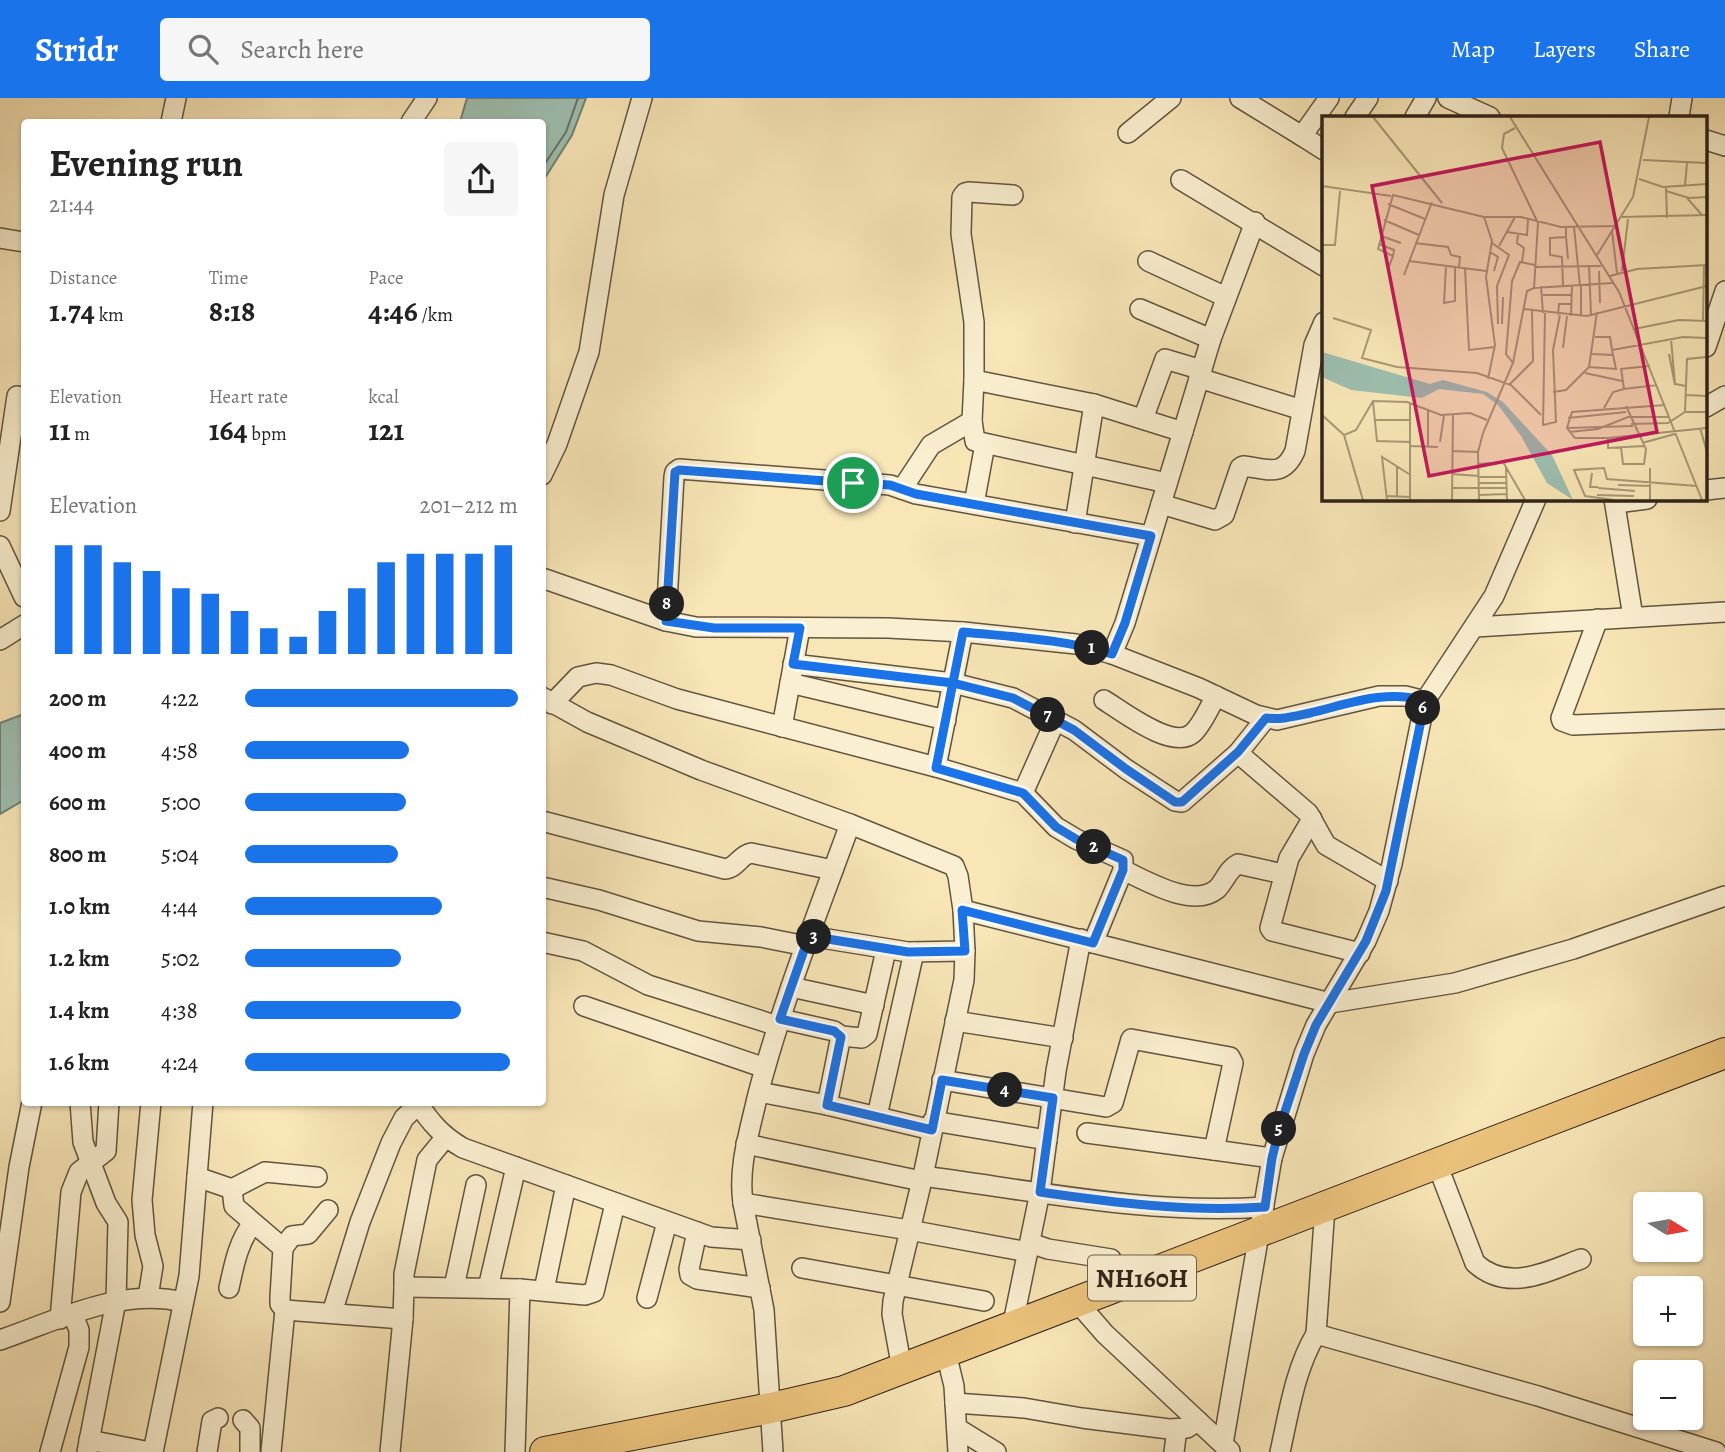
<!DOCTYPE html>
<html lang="en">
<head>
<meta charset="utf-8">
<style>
  :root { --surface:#fff; --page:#f6f6f6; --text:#222; --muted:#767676; --accent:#1a73e8 }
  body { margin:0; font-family:Alegreya,serif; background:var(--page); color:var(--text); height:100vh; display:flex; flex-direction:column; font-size:26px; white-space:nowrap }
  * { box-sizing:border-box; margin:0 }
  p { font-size:23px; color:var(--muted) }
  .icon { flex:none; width:38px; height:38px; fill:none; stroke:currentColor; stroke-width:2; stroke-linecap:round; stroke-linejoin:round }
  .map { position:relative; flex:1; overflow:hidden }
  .details { position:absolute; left:21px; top:21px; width:525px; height:987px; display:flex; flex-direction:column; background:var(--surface); border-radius:7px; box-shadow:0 2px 5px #0004 }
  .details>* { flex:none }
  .needle { width:46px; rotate:101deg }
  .tools { position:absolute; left:1633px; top:1094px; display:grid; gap:14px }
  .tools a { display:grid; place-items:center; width:70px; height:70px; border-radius:7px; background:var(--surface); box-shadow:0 2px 5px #0004; font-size:35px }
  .pin { position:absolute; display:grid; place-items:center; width:60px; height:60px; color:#fff; margin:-30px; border:4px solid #fff; border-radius:50%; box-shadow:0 2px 7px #0007 }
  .km { position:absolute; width:35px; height:35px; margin:-18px; border-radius:50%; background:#222; color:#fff; font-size:19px; line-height:35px; text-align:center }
  .round { display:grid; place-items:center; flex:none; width:74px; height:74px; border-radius:7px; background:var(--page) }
  .overview { display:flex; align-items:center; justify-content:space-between; height:119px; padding:0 28px }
  h1 { font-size:38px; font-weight:700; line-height:52px }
  .stats { display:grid; grid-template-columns:repeat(3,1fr); gap:10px; height:119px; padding:7px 28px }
  .stats div { display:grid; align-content:center }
  .stats b { font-size:30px; font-weight:700 }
  .stats small { font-size:19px; font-weight:400 }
  .stats p { font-size:19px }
  .chart { height:196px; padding:14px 28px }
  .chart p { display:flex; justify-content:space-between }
  .chart svg { width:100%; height:126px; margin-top:7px; stroke:var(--accent); stroke-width:6 }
  ul { padding:0 28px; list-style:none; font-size:23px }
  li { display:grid; grid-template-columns:112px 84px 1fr; align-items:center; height:52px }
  li i { height:18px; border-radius:9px; background:var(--accent) }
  header { display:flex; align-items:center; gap:42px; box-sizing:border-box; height:98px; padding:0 35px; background:var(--accent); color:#fff }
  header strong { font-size:33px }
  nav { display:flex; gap:38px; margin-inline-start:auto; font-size:24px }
  .search { width:490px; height:63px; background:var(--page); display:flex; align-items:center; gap:18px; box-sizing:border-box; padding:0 24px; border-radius:7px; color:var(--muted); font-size:26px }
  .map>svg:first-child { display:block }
  .water { fill:#9dbfb0; stroke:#718173; stroke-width:2 }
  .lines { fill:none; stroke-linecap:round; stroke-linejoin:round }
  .shore { stroke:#667164; stroke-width:2 }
  .minor-casing { stroke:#615440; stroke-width:22 }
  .highway-casing { stroke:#2f2318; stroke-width:32 }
  .minor { stroke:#faefd0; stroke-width:19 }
  .highway { stroke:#ecc37c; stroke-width:30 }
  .route-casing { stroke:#fff; stroke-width:14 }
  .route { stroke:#1a73e8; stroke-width:9 }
  .labels { text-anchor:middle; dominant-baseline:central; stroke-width:7; stroke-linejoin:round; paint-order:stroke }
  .shield { fill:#faefd0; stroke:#6c604f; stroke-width:2 }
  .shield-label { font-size:26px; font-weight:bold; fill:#2f2318 }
  .inset-road { fill:none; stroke:#a89877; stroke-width:2 }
  .view { fill:#c2185b; fill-opacity:0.15; stroke:#c2185b; stroke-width:3.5 }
  .inset-edge { fill:none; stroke:#2f2318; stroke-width:3.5 }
</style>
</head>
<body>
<header>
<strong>Stridr</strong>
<div class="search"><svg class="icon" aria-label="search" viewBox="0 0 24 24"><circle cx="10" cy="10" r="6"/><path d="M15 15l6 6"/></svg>Search here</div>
<nav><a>Map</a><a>Layers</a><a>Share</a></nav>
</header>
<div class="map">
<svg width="1725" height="1354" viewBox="0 0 1725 1354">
  <rect width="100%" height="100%" fill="#f8e6b7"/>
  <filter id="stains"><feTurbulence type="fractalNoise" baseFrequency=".00286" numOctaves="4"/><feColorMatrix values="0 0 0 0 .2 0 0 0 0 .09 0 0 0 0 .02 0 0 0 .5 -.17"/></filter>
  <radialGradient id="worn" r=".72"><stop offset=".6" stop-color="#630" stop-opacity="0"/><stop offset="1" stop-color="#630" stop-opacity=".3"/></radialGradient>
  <g class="water">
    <polygon points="467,0 586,0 572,37 543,83 542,24 460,24"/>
    <polygon points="24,616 24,702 0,716 0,625"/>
  </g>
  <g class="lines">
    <polyline class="shore" points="542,70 566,34 578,0"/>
    <g class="minor-casing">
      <g id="minor">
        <polyline points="1240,0 1302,38 1329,0"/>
        <polyline points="1448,0 1490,19"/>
        <polyline points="1355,19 1368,0"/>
        <polyline points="1415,19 1426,0"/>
        <polyline points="1679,19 1682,0"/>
        <polyline points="171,24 176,0"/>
        <polyline points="411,24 427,0"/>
        <polyline points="1128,35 1171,0"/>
        <polyline points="1302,38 1324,52"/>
        <polyline points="1706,42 1725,48"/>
        <polyline points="1181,82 1324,168"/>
        <polyline points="0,140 24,144"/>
        <polyline points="1148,163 1226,199"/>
        <polyline points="1140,211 1211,241"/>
        <polyline points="1706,249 1725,193"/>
        <polyline points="1199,280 1302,312"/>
        <polyline points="974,282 974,224 961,136 962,99 965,95 969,94 1013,97"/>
        <polyline points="1706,309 1725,298"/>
        <polyline points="1143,321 1165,261 1202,272"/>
        <polyline points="542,377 557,346 589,254 614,97 642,0"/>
        <polyline points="1167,385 975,343 972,323 974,282 1094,306 1183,334"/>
        <polyline points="902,391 931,347 972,323"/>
        <polyline points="1706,392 1725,390"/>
        <polyline points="1614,401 1633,519"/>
        <polyline points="1616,405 1647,401"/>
        <polyline points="974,406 985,346"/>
        <path d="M1161,406L1215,422L1224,417L1240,370L1243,368C1268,371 1283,380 1295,353L1314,247L1324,224"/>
        <polyline points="0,413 17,298"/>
        <polyline points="1075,425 1094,306"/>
        <polyline points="0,448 24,499"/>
        <polyline points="542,480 666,523 696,529 888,530 963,534 1076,546 1112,556 1199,590 1256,617 1277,622 1379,598 1405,598 1425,603"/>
        <polyline points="1598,521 1561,620 1562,623 1573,627 1725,621"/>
        <polyline points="666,523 674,379 675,374 679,371 890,387 916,396 1151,438"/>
        <polyline points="1475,529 1725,514"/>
        <polyline points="0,542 24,527"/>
        <polyline points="1112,556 1125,525 1211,241 1255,124"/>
        <polyline points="793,566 953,585 1013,600 1074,632 1126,671 1175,703 1182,704 1238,655 1266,620"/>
        <polyline points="790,585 946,622"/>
        <polyline points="542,599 587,624 701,672 850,726 954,768 958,778 963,812 1330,905 1455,885 1573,851 1725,798"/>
        <path d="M1104,602C1122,613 1173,653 1193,635C1202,627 1209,610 1216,598"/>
        <polyline points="552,606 578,579 596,575 611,577 677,601 936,669 1023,695 1056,729 1076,741 1123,762 1123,772 1093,845"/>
        <polyline points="782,629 800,530"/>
        <polyline points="1238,655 1308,715 1326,747 1388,783"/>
        <polyline points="936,669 963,534"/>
        <polyline points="1023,695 1056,621"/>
        <polyline points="1312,721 1289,760 1270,830 1272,833 1360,855"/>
        <path d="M542,723L725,771C737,770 740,757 751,755L833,772"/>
        <path d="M1123,772C1147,783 1193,811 1217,791C1225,783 1228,771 1238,766L1283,776"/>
        <polyline points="542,789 599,802 698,833 761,839 806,848"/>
        <polyline points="809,838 908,854 965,853"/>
        <polyline points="542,844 583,853 648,887 778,928"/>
        <polyline points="791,889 874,907"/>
        <polyline points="584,908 765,970"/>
        <polyline points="781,921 834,933 841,938 827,1007"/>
        <polyline points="955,923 1063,940"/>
        <polyline points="841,938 862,940 867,936 886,852"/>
        <polyline points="942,982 1106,1009 1113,1005 1131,941 1230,959 1233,965 1214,1052 1272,1060"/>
        <polyline points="759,994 827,1007 932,1032"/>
        <polyline points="80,1004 83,1044 106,1105 118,1124 116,1203 87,1354"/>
        <path d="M417,1004C430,1024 442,1038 463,1050L711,1139L751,1142"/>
        <polyline points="877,1018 914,854"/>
        <polyline points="933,1023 1047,1042"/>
        <polyline points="1087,1035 1214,1052"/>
        <polyline points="445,1040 427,1062 404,1176 404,1189 520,1191 515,1354"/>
        <polyline points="746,1046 921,1083"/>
        <path d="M1437,1066L1475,1165C1508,1195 1546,1174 1581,1161"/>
        <path d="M923,1078C1036,1093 1150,1117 1264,1109"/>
        <polyline points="197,1079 232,1091 234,1108 283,1150 280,1199 280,1206 285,1212"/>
        <polyline points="232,1091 265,1074 317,1079"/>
        <polyline points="743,1105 909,1132 1028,1154"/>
        <polyline points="1325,1109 1316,1236 1538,1298 1716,1354"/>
        <polyline points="697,1134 689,1171 690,1177 697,1181 760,1190"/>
        <polyline points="1030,1145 1048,1151 1111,1161"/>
        <polyline points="283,1150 292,1138 308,1136 328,1112"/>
        <polyline points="802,1170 984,1203"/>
        <polyline points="454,1189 476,1087"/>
        <path d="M229,1190C234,1167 238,1144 253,1125"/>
        <polyline points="488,1190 516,1069"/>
        <polyline points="520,1191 585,1197 594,1194 615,1106"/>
        <polyline points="544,1192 566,1087"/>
        <polyline points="148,1199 153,1168 145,1137 142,1102 151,1004"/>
        <polyline points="647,1200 667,1124"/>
        <polyline points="0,1204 19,1069 32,1004"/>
        <polyline points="1078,1205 1105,1236 1230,1353"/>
        <polyline points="332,1215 360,1124 391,1045 404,1020 418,1007"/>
        <polyline points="60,1221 71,1094 79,1074 106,1053 109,1004"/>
        <polyline points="1012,1230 1040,1094 1056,973 1081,841"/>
        <path d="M0,1242C58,1222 121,1189 183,1204"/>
        <polyline points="946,1255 954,1288 958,1354"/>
        <polyline points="902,1271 892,1216 893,1203 923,1078 964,882 965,853 963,812"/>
        <polyline points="955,1305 1024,1310 1082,1320 1169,1331 1187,1330 1198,1323"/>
        <polyline points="243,1322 250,1330 250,1354"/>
        <polyline points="957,1330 996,1354"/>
        <polyline points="89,1342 150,1354"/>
        <polyline points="1223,1346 1272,1060 1304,956 1316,927 1366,843 1379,813 1392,766 1425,603 1494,498 1536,401"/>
        <polyline points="50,1354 79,1249 79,1232 73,1217"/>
        <polyline points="153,1354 189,1178 203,1004"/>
        <polyline points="207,1354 212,1323 218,1320"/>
        <polyline points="271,1354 285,1212 403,1221"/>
        <polyline points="390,1354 403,1221 404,1189"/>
        <path d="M773,1354L764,1212L743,1105C738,1069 749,1036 757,1000C781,907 817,817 850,726"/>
        <polyline points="1174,1354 1177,1331"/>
        <path d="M1280,1354C1289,1314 1295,1271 1316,1236"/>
      </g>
    </g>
    <g class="highway-casing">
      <polyline id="highway" points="545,1354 771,1310 844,1293 1725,955"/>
    </g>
    <use href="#minor" class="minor"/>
    <use href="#highway" class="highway"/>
  </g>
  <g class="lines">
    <g class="route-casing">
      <path id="route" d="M853,385L890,387L916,396L1151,438L1125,525L1112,556C1064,541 1013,539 963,534C954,580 945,625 936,670L1023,695L1056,729L1076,741L1123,762V772L1093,845L962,812L965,853L908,854L809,838L780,921L834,933L841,939L827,1007L932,1032L942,982L1053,1000L1040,1094C1115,1105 1189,1114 1265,1109L1272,1060L1279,1032L1304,956L1316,927L1366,843L1386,793L1425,603C1386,591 1348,606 1310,615C1295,618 1282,622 1266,620L1238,654L1182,704H1175L1126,671L1074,632L1013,600L953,585L793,566L800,530H714L666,523L675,374L679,372L853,385"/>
    </g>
    <use href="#route" class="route"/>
  </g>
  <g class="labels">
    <rect class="shield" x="1088" y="1157.5" width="108" height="45" rx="5"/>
    <g class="shield-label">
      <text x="1142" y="1180">NH160H</text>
    </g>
  </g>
  <g transform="translate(1322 18)">
    <rect width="385" height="385" fill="#f8e6b7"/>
    <path d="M0,236L108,268L121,264L165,276L181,286L230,339L251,384L225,367L199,320L176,289L161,278L117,273L100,282L29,274L0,261Z" fill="#9dbfb0"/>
    <path class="inset-road" d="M51,1L120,87M188,1L297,176L380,384M321,44L385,47M317,63L341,71L385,68M363,69L365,47M0,70L69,80M344,72L345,102M344,75L367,82L385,81M365,82L380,99M66,88L103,103M162,101L170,125L164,161L173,229L166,263M300,101L385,99M62,104L97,119M252,111L258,170M290,115L295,157M185,116L205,119L206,103M196,119L195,127L202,132L200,146M59,120L79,127M244,121L246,143M93,127L126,131L129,139L138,141L137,151M170,127L187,139L175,170L176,208M57,128L72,134L71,140M0,129H13L18,75M177,130L193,101M168,136L176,141L172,155M275,139L311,81L327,1M87,145L164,155M267,149L269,199M124,150L122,187L133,185V151M213,151L279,150M143,152L147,234L173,231M66,153L71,140L56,133L71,79L162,101H199L239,111L294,110M277,155L278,187M300,155L306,103M82,159L110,86M288,160L315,153L385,149M241,169L240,141L228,139V122L244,121V111M219,170L221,197M212,172L291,167M221,179H250M201,193L265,200L385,170M223,197L221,309L234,306L231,234L238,199M236,199L237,188H249M249,200L250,170M259,200V170M11,202L49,214L40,242L75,251L155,257L189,269L219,299M381,204L382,149M180,208L181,181M312,213L357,204L385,205M273,221H288L290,234M349,223L353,268L364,270M241,232L245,200M270,238L291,239M347,238L353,269M191,247L184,238L190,165L198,146L213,149M267,251L294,253L290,234L361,221L385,222M299,252L302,273L335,269M298,253L328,250M263,257L300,265M188,268L211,245L210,195M231,276L244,274L267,251L275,196M364,279L385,280M51,286L55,325L88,326M343,289L250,296L245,312L253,322H286L385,312M282,292L291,276L302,273M363,296L365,243L385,241M0,299L22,319M246,302L304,296M53,304H89M309,308L346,307L363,296H385M245,312L311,310M378,312L385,336M247,316L276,313L306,301H347M286,322V332L322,330M118,326L122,299M320,327L353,318M88,330L116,331M106,331V294M299,331L301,348H322L324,333L304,290M130,335L156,336M156,348L181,346L203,384M184,352L185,384M328,352V384M270,357L268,371H276M130,358L157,360M157,361H184M157,367H184M296,369L329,370M130,372H184M276,372L313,375M157,379L184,378M275,379L312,380M64,380L88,381M75,381V351M41,384L22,319L34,314L51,285L85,286L119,299L148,297L165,304M65,384L60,341L87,358M88,384V287M130,384L131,298M157,384L156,336L161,317L191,247L205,175L212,172L216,107L180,32L182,18L193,12M292,384L263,380L252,354L282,352L285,363L375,370"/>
    <path class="view" d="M278,26L335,316L107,360L50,70Z"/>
    <rect width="385" height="385" class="inset-edge"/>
  </g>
  <rect width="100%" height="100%" filter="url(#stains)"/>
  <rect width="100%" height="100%" fill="url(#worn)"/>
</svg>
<div class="tools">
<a><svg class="needle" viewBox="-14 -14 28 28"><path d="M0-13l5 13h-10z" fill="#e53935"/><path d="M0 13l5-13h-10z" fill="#767676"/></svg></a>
<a>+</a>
<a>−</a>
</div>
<div class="pin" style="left:853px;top:385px;background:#1e9e55"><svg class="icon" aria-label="arrive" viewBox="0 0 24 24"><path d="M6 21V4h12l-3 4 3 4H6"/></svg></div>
<b class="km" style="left:1092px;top:550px">1</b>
<b class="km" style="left:1094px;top:749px">2</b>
<b class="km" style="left:814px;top:839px">3</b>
<b class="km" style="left:1005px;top:992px">4</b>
<b class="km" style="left:1279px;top:1031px">5</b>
<b class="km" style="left:1423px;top:610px">6</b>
<b class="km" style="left:1048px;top:617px">7</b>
<b class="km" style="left:667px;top:506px">8</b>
<section class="details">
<div class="overview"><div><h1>Evening run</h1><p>21:44</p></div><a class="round"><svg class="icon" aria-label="share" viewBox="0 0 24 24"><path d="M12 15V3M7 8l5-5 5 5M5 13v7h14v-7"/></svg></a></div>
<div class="stats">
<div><p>Distance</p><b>1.74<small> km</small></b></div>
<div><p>Time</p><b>8:18</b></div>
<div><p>Pace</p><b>4:46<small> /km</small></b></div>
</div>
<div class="stats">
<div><p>Elevation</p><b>11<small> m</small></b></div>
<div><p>Heart rate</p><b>164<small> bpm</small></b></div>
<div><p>kcal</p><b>121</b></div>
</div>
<div class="chart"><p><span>Elevation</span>201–212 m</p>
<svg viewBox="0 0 160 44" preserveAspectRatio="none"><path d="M5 44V6M15 44V6M25 44V12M35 44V15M45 44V21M55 44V23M65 44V29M75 44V35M85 44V38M95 44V29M105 44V21M115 44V12M125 44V9M135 44V9M145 44V9M155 44V6"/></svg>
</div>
<ul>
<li><b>200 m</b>4:22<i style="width:100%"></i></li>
<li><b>400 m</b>4:58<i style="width:60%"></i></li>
<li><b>600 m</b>5:00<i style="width:59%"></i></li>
<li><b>800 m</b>5:04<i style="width:56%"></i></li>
<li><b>1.0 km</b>4:44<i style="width:72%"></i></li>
<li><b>1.2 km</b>5:02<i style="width:57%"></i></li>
<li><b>1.4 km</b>4:38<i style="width:79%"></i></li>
<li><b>1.6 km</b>4:24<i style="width:97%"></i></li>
</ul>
</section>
</div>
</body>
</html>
